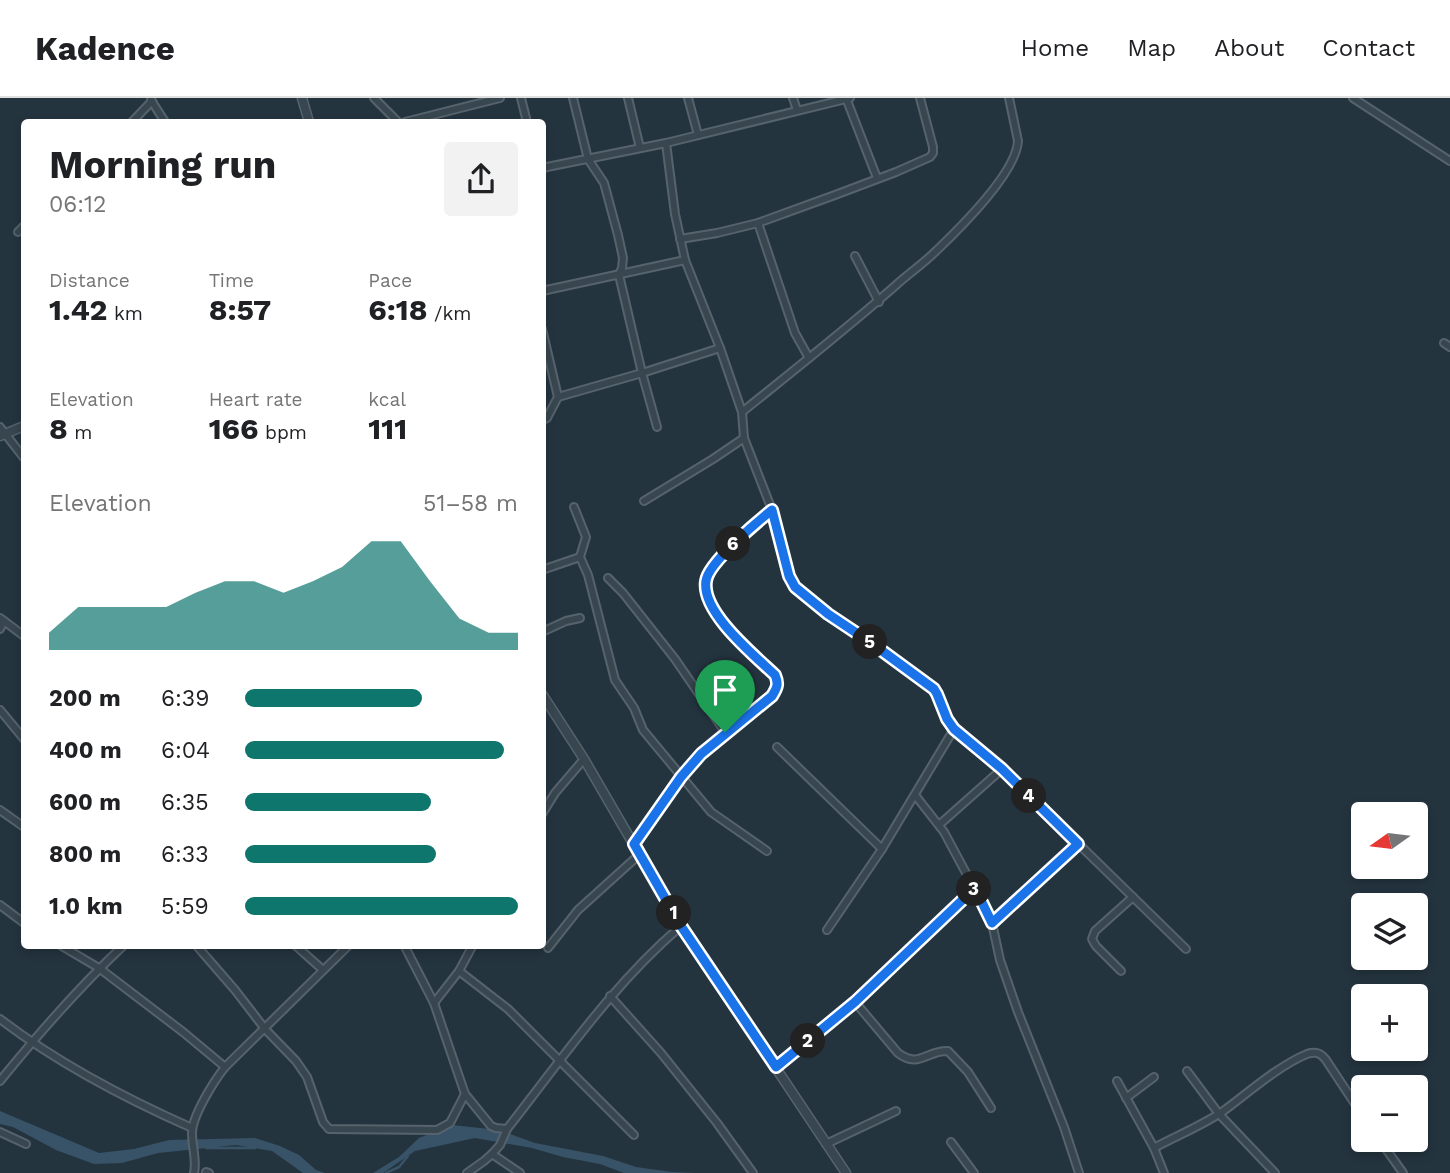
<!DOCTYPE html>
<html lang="en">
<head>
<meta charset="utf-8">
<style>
  :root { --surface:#fff; --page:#f2f2f2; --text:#202124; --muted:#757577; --line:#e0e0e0; --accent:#0f766e }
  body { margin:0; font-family:"Work Sans",sans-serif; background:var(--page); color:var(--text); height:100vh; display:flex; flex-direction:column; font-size:26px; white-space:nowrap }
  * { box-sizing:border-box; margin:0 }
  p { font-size:23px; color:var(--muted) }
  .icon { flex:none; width:38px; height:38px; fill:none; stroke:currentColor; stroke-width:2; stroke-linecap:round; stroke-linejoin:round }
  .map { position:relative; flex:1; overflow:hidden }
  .drawer { position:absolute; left:21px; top:21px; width:525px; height:830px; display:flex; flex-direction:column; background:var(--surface); border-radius:7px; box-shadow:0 4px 10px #0003 }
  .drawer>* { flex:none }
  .needle { width:46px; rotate:256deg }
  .fabs { position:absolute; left:1351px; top:704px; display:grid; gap:14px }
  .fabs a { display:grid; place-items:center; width:77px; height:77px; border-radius:7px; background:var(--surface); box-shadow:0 4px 10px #0003; font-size:35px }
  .pin { position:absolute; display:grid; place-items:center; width:60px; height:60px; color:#fff; margin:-72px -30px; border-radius:50% 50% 50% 0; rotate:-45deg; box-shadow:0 0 7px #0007 }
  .pin .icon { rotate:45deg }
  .km { position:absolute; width:35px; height:35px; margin:-18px; border-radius:50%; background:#222; color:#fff; font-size:19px; line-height:35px; text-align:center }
  .round { display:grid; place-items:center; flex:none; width:74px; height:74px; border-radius:7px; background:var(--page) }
  .head { display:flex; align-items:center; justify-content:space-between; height:119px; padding:0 28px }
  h1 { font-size:38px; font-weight:700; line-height:52px }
  .figures { display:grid; grid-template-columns:repeat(3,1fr); gap:10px; height:119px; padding:7px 28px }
  .figures div { display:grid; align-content:center }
  .figures b { font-size:30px; font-weight:700 }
  .figures small { font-size:19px; font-weight:400 }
  .figures p { font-size:19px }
  .chart { height:196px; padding:14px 28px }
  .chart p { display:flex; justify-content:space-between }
  .chart svg { width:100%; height:126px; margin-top:7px; fill:var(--accent); opacity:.7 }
  ul { padding:0 28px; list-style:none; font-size:23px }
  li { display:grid; grid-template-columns:112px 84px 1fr; align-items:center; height:52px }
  li i { height:18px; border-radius:9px; background:var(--accent) }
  header { display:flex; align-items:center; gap:42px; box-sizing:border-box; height:98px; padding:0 35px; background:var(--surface); border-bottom:2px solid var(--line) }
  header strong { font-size:33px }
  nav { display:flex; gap:38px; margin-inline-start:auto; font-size:24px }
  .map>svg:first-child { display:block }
  .water { fill:#385367 }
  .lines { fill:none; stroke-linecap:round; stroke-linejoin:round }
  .stream { stroke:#385367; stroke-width:2.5 }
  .minor-casing { stroke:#56636d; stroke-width:10 }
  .tertiary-casing { stroke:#56636d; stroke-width:11 }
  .minor { stroke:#38464f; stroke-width:6 }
  .tertiary { stroke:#38464f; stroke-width:8 }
  .route-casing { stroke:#fff; stroke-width:14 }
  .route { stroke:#1a73e8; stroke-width:9 }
</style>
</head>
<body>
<header>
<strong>Kadence</strong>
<nav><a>Home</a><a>Map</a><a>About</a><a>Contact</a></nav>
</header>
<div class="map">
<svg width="1450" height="1075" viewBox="0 0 1450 1075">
  <rect width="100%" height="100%" fill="#24343f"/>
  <g class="water">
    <polygon points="0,1013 99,1055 134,1051 169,1042 255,1040 280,1048 299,1057 316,1072 325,1075 303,1075 272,1053 236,1047 158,1055 122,1065 94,1066 56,1052 13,1029 0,1026"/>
    <polygon points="452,1027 499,1032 535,1045 603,1058 636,1069 672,1074 695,1075 624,1075 600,1066 563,1059 532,1050 475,1040 415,1053 383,1075 373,1075 399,1059 419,1040"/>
  </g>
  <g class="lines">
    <g class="stream">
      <polyline points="206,1050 255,1050"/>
      <polyline points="386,1075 399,1069 408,1058"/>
    </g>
    <g class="minor-casing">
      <g id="minor">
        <polyline points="374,0 398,24"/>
        <polyline points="521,0 527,24"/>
        <polyline points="573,0 588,61 604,85 618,137 623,160 622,170 619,177 642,275 657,329"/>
        <polyline points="628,0 640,50"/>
        <polyline points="688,0 698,37"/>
        <polyline points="793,0 797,12"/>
        <polyline points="846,0 877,80"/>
        <polyline points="1353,0 1450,63"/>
        <polyline points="151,2 165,24"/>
        <polyline points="132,24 152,3"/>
        <polyline points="405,24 500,0"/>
        <polyline points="666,45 850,0"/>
        <polyline points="542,70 666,45 675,116 685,162 720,250 742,314 744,340 772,412 789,478 795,489 809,501 927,585 938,596 947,621 954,631 1002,671 1186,851"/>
        <polyline points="758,125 795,235 809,260"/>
        <polyline points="18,134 24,128"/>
        <polyline points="680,141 717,135 758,125 835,97 896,74 930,59 933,55 933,49 920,0"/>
        <polyline points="855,158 879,204"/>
        <polyline points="542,193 685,162"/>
        <polyline points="542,231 558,299 547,320 542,322"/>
        <polyline points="1444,245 1450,249"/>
        <polyline points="558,299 642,275 720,250"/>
        <path d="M742,314C793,273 845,232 895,188C908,176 923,166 936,153C959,131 1016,75 1018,43L1009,0"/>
        <polyline points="0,329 24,360"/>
        <polyline points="644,403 713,361 744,340"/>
        <polyline points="574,409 586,439 580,459 588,477 615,582 634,610 643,632 711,714 767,753"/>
        <polyline points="542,472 580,459"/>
        <polyline points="608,480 623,495 675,561 725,634"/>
        <polyline points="0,520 4,523 0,531"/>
        <polyline points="4,523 24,538"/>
        <polyline points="542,534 566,523 580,520"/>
        <polyline points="0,612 24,641"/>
        <polyline points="777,649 882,751"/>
        <polyline points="915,697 944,734 988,816 992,825 1000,862 1018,914 1064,1029 1079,1075"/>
        <polyline points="0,712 24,729"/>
        <polyline points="542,716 555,695 584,661"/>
        <polyline points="939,727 1002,671"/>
        <path d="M634,746L681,679L701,656L772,598C777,590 779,585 775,577C754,557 701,514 705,483C708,465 757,424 772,412"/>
        <polyline points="0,807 24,825"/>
        <polyline points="992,825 1078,745"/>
        <polyline points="827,832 882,751 954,631"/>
        <polyline points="60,847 99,870 183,934 225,969"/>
        <polyline points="196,847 235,892 265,931 296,963 307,979 323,1024 329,1031 437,1032 450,1025 465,996"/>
        <polyline points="295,847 323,872"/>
        <polyline points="404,847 434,905 465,996 491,1028 496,1030 507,1031"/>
        <polyline points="548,850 578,812 640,756"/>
        <polyline points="459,873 508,911 634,1037"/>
        <polyline points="1121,873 1096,848 1092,841 1095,833 1133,799"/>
        <polyline points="610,898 661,955 717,1025 753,1075"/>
        <path d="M855,904L898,955C919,971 927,952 948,953L968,974L991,1010"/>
        <polyline points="434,905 459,873 473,847"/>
        <path d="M0,921C59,966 124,1000 192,1030"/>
        <polyline points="776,969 855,904 975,790"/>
        <polyline points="1187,973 1219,1016 1275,1075"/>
        <path d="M0,983C39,935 79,889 124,847"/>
        <polyline points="1117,983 1154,1050 1164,1075"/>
        <polyline points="1126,1000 1154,979"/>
        <polyline points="0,1034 26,1046"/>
        <polyline points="1379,1041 1403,1075"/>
        <polyline points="951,1044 974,1075"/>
        <polyline points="826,1046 896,1013"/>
        <path d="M1154,1050C1176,1038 1201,1028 1222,1014C1248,995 1278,968 1307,956C1316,953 1321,955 1326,962L1363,1018"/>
        <path d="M492,1056L500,1047L507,1031C562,961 613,886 681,828"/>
        <polyline points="206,1074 209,1075"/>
        <path d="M194,1075C197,1062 192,1049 192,1035C192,1018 214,983 225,969L349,847"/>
        <polyline points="467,1075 484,1063 492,1056 520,1075"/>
      </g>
    </g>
    <g class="tertiary-casing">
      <g id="tertiary">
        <polyline points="302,0 309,24"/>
        <polyline points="0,338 24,328"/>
        <polyline points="542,596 584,661 681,828 846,1075"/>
      </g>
    </g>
    <use href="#minor" class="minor"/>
    <use href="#tertiary" class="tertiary"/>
  </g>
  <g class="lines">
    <g class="route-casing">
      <path id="route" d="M772,412L789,478L795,489L828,516L870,544L934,591L937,596L947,621L954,631L1002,671L1078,746L992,825L975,790L855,904L776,969L681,828L634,746L681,679L701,656L772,598C777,590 779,586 775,577C754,557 701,514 706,483C708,465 757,424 772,412Z"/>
    </g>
    <use href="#route" class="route"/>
  </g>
</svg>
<div class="fabs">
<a><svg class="needle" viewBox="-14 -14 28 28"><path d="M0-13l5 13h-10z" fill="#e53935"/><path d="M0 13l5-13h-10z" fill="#757577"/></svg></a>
<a><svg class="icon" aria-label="layers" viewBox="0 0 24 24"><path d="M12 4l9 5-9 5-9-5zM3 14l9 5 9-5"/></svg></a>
<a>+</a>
<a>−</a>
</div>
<div class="pin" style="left:725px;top:634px;background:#1e9e55"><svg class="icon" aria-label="arrive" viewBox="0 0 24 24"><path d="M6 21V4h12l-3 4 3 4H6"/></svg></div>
<b class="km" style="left:674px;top:815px">1</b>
<b class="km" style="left:808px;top:943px">2</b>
<b class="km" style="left:974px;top:791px">3</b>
<b class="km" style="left:1029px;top:698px">4</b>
<b class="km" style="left:870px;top:544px">5</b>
<b class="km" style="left:733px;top:446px">6</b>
<section class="drawer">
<div class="head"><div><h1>Morning run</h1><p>06:12</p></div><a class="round"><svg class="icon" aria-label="share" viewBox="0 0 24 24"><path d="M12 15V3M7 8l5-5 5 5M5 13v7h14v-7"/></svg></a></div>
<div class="figures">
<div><p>Distance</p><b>1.42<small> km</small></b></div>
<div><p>Time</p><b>8:57</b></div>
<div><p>Pace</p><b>6:18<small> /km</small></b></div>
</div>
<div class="figures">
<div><p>Elevation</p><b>8<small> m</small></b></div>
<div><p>Heart rate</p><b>166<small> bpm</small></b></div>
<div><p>kcal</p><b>111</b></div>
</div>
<div class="chart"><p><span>Elevation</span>51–58 m</p>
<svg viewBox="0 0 160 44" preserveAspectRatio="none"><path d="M0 44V38L10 29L20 29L30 29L40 29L50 24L60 20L70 20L80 24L90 20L100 15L110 6L120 6L130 20L140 33L150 38L160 38V44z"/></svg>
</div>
<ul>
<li><b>200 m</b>6:39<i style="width:65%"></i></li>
<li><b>400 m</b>6:04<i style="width:95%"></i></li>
<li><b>600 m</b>6:35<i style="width:68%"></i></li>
<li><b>800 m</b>6:33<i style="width:70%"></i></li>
<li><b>1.0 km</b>5:59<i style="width:100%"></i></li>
</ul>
</section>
</div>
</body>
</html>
